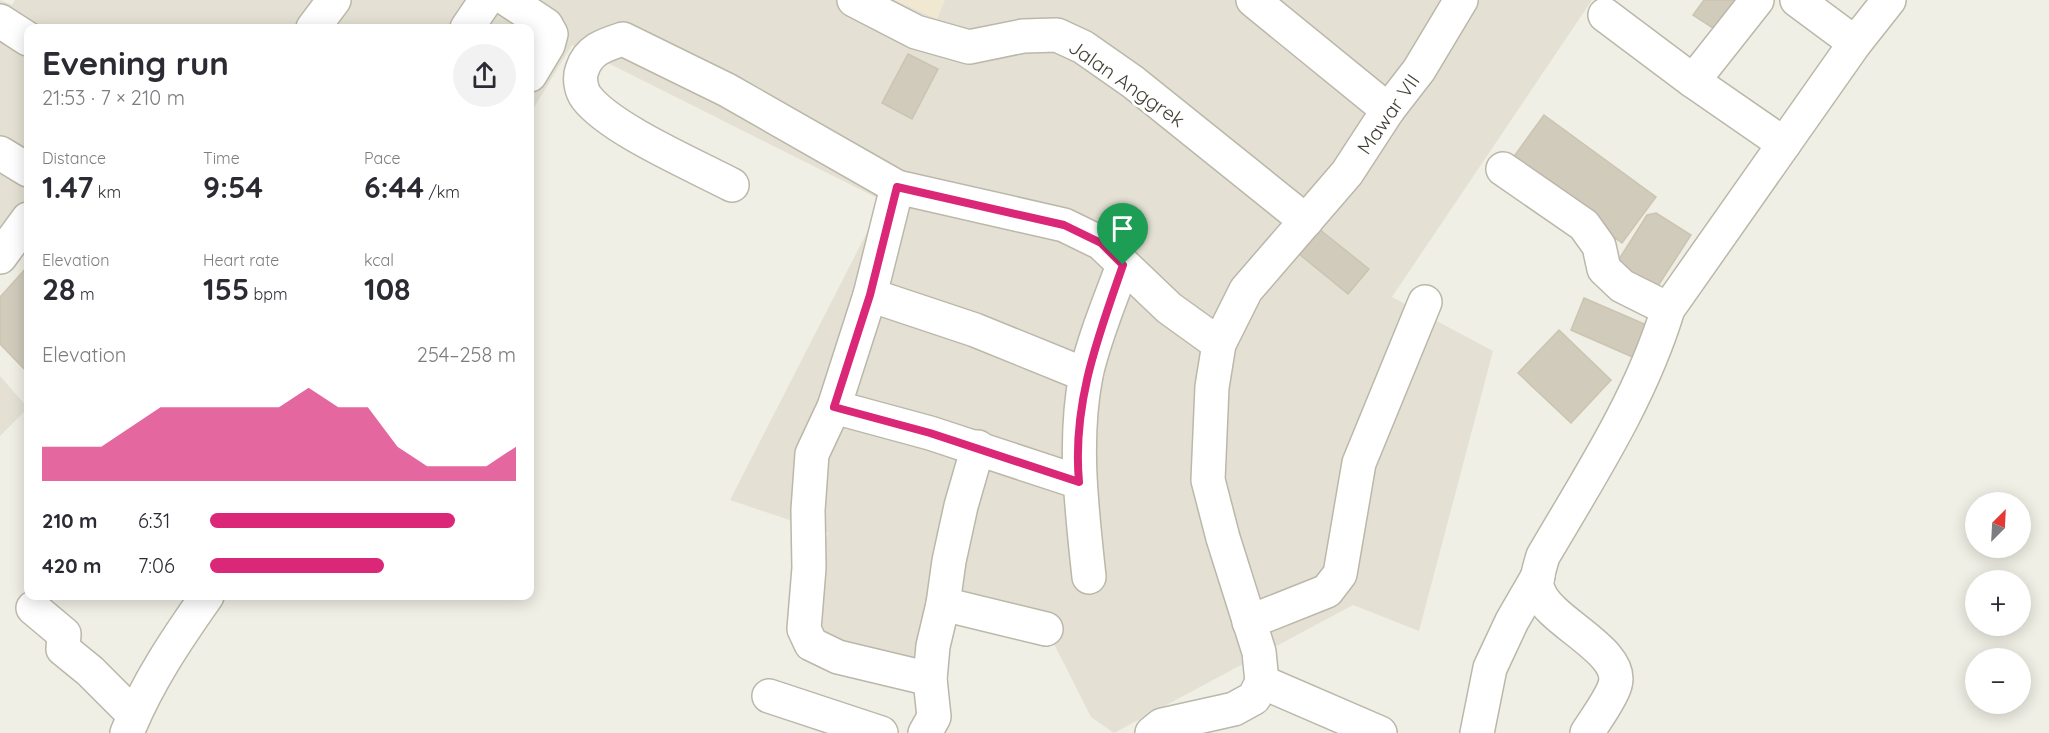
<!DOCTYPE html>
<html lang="en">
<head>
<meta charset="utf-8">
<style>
  :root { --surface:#fff; --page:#f2f2f3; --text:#2b2b33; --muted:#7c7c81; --accent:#db2777 }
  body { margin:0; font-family:Quicksand,sans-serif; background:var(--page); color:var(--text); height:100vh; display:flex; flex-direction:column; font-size:22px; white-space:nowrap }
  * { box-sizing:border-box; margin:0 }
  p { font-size:20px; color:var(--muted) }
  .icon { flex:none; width:33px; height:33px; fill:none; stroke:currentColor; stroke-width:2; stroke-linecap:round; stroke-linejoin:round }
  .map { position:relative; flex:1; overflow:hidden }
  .drawer { position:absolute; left:24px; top:24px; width:510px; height:576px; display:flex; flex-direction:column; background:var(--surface); border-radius:12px; box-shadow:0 3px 15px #0003 }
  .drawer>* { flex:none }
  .needle { width:39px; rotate:24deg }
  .buttons { position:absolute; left:1965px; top:492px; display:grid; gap:12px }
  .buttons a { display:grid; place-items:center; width:66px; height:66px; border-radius:50%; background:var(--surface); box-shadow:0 3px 15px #0003; font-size:30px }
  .pin { position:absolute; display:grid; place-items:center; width:51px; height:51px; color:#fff; margin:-62px -26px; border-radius:50% 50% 50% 0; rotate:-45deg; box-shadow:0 0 6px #0007 }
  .pin .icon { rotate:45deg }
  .round { display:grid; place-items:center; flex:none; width:63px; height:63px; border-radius:32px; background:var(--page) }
  .headline { display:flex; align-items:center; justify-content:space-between; height:102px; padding:0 18px }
  h1 { font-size:33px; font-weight:800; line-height:45px }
  .figures { display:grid; grid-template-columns:repeat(3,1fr); gap:9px; height:102px; padding:6px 18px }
  .figures div { display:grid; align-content:center }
  .figures b { font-size:30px; font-weight:800 }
  .figures small { font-size:16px; font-weight:400 }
  .figures p { font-size:16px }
  .chart { height:168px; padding:12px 18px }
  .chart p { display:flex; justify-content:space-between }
  .chart svg { width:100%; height:108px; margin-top:6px; fill:var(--accent); opacity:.7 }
  ul { padding:0 18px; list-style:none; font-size:20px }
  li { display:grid; grid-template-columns:96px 72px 1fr; align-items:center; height:45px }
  li i { height:15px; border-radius:8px; background:var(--accent) }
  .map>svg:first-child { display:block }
  .residential { fill:#e4e1d4 }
  .commercial { fill:#f1e8d2 }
  .building { fill:#d1cbbc; stroke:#cbc4b0; stroke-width:1.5 }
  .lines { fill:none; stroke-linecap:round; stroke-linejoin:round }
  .minor-casing { stroke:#bbb7a9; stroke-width:36 }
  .minor { stroke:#fff; stroke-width:33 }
  .route-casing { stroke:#fff; stroke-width:12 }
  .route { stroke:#db2777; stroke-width:8 }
  .labels { text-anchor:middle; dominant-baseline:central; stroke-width:6; stroke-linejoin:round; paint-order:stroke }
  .street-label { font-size:20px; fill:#423f35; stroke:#fff }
</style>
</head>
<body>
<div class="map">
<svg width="2049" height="733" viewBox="0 0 2049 733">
  <rect width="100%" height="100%" fill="#f0efe5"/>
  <g class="residential">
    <polygon points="0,0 12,5 15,0 1592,0 1392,297 1493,351 1419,631 1353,605 1114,733 1091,717 1053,642 949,609 911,674 791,642 828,533 730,500 883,201 572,45 530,114 530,28 28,28 28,222 0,267"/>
    <polygon points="0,376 28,408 0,436"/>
  </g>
  <polygon class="commercial" points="894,0 945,0 937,19"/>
  <g class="building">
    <polygon points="1704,0 1742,0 1719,32 1693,15"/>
    <polygon points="908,54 938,69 912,119 882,103"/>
    <polygon points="1544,115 1656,197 1622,243 1510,162"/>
    <polygon points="1656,213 1691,235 1656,289 1616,264 1647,215"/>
    <polygon points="1319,229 1369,269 1348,294 1299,254"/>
    <polygon points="28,266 28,373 0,344 0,297"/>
    <polygon points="1584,298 1651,327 1637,359 1571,330"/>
    <polygon points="1559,330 1611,380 1571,423 1518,373"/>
  </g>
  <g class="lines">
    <g class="minor-casing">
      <g id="minor">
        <polyline points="508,0 546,25 551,34 548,45 530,75"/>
        <polyline points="854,0 916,32 969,47 1023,36 1057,35 1083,47 1133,82 1306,221"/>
        <polyline points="1253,0 1388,110"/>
        <polyline points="1797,0 1855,43"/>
        <polyline points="1605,15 1693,81 1784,144"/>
        <polyline points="0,21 28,39"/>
        <polyline points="313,28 334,0"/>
        <polyline points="467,28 486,0"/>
        <polyline points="1693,81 1757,0"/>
        <polyline points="0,153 28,170"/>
        <polyline points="1503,169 1584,225 1599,246 1604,269 1622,286 1668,309"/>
        <path d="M732,185C694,165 610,129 586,97C581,90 579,78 582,70C588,50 604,45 623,39L727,90L897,187L1064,225L1101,243L1169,308L1219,344"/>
        <polyline points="897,187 870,295 834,407 812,454 808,510 809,568 804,629 811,644 838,657 930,679"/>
        <polyline points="0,257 28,219"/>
        <polyline points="870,295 975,330 1086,375"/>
        <polyline points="834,407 930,433 1079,482"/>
        <path d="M1089,577C1082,510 1073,442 1086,375C1094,338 1110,301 1123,265"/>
        <polyline points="943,604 1046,629"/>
        <polyline points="33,608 64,634 63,649 90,671 134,715"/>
        <polyline points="1249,622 1327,591 1340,574 1359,463 1425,302"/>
        <polyline points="1262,682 1380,733"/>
        <polyline points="769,696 881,733"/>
        <path d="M127,733C147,683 176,640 207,596"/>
        <polyline points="925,733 934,717 930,679 933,646 943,604 949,561 961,506 978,447"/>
        <polyline points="1152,733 1162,725 1234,709 1254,698 1262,682 1259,652 1223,538 1208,480 1212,387 1219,344 1246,290 1347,173 1388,110 1419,70 1461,0"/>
        <polyline points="1477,733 1490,668 1512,621 1538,576"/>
        <path d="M1587,733C1595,720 1611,699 1615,685C1625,651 1551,623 1539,592C1534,582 1540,567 1543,556C1590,476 1641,398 1668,309L1855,43L1889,0"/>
      </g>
    </g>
    <use href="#minor" class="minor"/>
  </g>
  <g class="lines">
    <g class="route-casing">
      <path id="route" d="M897,187L1064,225L1101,243L1123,265C1098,337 1072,404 1079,482L930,433L834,407L870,295Z"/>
    </g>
    <use href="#route" class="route"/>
  </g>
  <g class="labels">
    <g class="street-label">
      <text transform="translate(1127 83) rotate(35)">Jalan Anggrek</text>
      <text transform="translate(1388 114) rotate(-55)">Mawar VII</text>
    </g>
  </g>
</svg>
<div class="buttons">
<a><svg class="needle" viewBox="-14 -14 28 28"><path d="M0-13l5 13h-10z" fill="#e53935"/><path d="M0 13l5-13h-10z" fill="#7c7c81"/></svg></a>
<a>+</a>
<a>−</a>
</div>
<div class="pin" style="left:1123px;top:265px;background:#1e9e55"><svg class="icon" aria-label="arrive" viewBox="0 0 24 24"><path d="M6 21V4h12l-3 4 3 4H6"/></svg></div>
<section class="drawer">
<div class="headline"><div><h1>Evening run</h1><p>21:53 · 7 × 210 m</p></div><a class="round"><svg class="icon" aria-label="share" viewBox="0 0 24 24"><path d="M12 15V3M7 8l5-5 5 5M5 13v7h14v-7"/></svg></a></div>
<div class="figures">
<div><p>Distance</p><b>1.47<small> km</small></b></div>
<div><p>Time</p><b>9:54</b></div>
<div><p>Pace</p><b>6:44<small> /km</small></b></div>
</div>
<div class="figures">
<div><p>Elevation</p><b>28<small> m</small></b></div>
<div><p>Heart rate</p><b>155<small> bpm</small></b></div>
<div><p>kcal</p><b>108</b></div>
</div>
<div class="chart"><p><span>Elevation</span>254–258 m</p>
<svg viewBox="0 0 160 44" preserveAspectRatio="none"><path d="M0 44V30L10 30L20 30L30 22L40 14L50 14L60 14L70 14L80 14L90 6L100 14L110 14L120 30L130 38L140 38L150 38L160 30V44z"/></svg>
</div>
<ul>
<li><b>210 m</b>6:31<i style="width:80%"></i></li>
<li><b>420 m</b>7:06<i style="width:57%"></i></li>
</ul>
</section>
</div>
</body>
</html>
